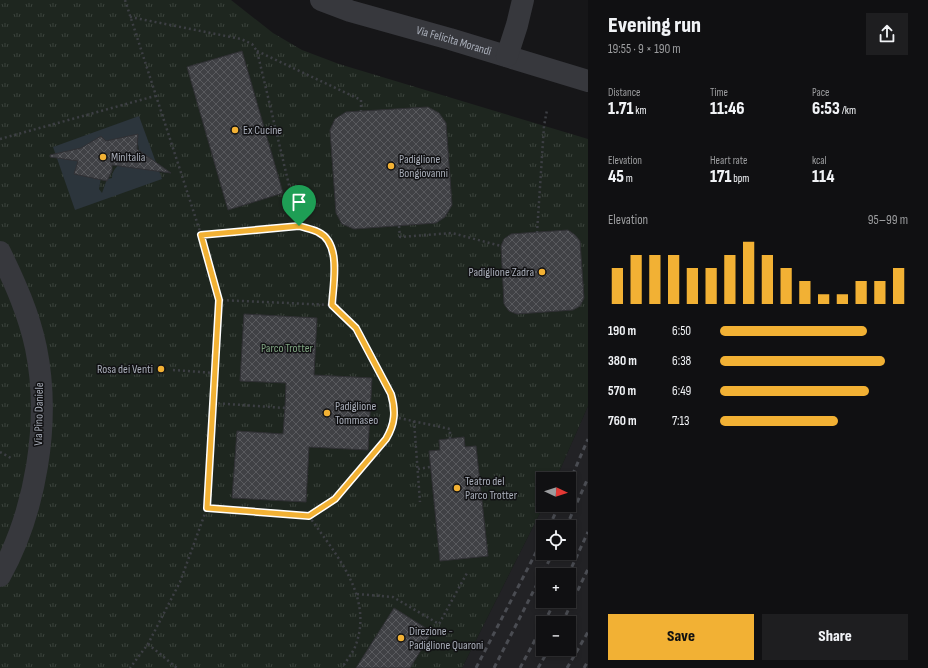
<!DOCTYPE html>
<html lang="en">
<head>
<meta charset="utf-8">
<style>
  :root { --surface:#101012; --page:#1e1e20; --text:#f1f3f6; --muted:#9c9d9f; --line:#303032; --accent:#f2b134 }
  body { margin:0; font-family:"Sofia Sans Condensed",sans-serif; background:var(--page); color:var(--text); height:100vh; display:flex; flex-direction:column; font-size:15px; white-space:nowrap }
  * { box-sizing:border-box; margin:0 }
  p { font-size:13px; color:var(--muted) }
  .icon { flex:none; width:22px; height:22px; fill:none; stroke:currentColor; stroke-width:2; stroke-linecap:round; stroke-linejoin:round }
  .map { position:relative; flex:1; overflow:hidden }
  .drawer { display:flex; flex-direction:column; background:var(--surface); width:340px }
  .drawer>* { flex:none }
  .needle { width:26px; rotate:94deg }
  .buttons { position:absolute; left:536px; top:472px; display:grid; gap:8px }
  .buttons a { display:grid; place-items:center; width:40px; height:40px; border-radius:0px; background:var(--surface); box-shadow:0 2px 6px #0003,0 0 0 1px var(--line); font-size:20px }
  .pin { position:absolute; display:grid; place-items:center; width:34px; height:34px; color:#fff; margin:-41px -17px; border-radius:50% 50% 50% 0; rotate:-45deg; box-shadow:0 0 4px #0007 }
  .pin .icon { rotate:45deg }
  .round { display:grid; place-items:center; flex:none; width:42px; height:42px; border-radius:0px; background:var(--page) }
  .summary { display:flex; align-items:center; justify-content:space-between; height:68px; padding:0 20px }
  h1 { font-size:22px; font-weight:800; line-height:30px }
  .figures { display:grid; grid-template-columns:repeat(3,1fr); gap:6px; height:68px; padding:4px 20px }
  .figures div { display:grid; align-content:center }
  .figures b { font-size:17px; font-weight:800 }
  .figures small { font-size:11px; font-weight:400 }
  .figures p { font-size:11px }
  .chart { height:112px; padding:8px 20px }
  .chart p { display:flex; justify-content:space-between }
  .chart svg { width:100%; height:72px; margin-top:4px; stroke:var(--accent); stroke-width:6 }
  .action { display:flex; gap:8px; margin-top:auto; padding:8px 20px }
  .action a { flex:1; height:46px; border-radius:0px; background:var(--accent); color:#111; font-size:16px; font-weight:800; line-height:46px; text-align:center }
  .action a+a { background:var(--page); color:var(--text) }
  ul { padding:0 20px; list-style:none; font-size:13px }
  li { display:grid; grid-template-columns:64px 48px 1fr; align-items:center; height:30px }
  li i { height:10px; border-radius:5px; background:var(--accent) }
  main { display:flex; flex:1; min-height:0 }
  .map>svg:first-child { display:block }
  .built { fill:#222225; fill-rule:evenodd }
  .park { fill:url(#park-tufts) }
  .water { fill:#2c353c; fill-rule:evenodd }
  .building { fill:url(#building-cross-hatch); stroke:#303034 }
  .lines { fill:none; stroke-linecap:round; stroke-linejoin:round }
  .path { stroke:#3d3f44; stroke-width:2.5; stroke-dasharray:2 3; stroke-linecap:butt }
  .pedestrian { stroke:#37383d; stroke-width:22 }
  .minor { stroke:#37383d; stroke-width:22 }
  .rail { stroke:#4a4c52; stroke-width:3; stroke-dasharray:5 4; stroke-linecap:butt }
  .route-casing { stroke:#fff; stroke-width:8 }
  .route { stroke:#f2b134; stroke-width:5 }
  .poi-dot { fill:#f2b134; stroke:#111113; stroke-width:1.5 }
  .labels { text-anchor:middle; dominant-baseline:central; stroke-width:3; stroke-linejoin:round; paint-order:stroke }
  .street-label { font-size:12px; fill:#a8adb8; stroke:#111113 }
  .poi-label { font-size:12px; fill:#a8adb8; stroke:#111113; text-anchor:start }
  .park-label { font-size:12px; fill:#7fa381; stroke:#111113 }
</style>
</head>
<body>
<main>
<div class="map">
<svg width="588" height="668" viewBox="0 0 588 668">
  <defs>
    <pattern id="park-tufts" width="24" height="20" patternUnits="userSpaceOnUse"><rect width="24" height="20" fill="#1e261f"/><path d="M3 7l-1-3M5 7V3M7 7l1-3M15 17l-1-3M17 17v-4M19 17l1-3" fill="none" stroke="#3c433d"/></pattern>
    <pattern id="building-cross-hatch" width="8" height="8" patternUnits="userSpaceOnUse"><rect width="8" height="8" fill="#404145"/><path d="M0 0l8 8M0 8l8-8" fill="none" stroke="#595a5e"/></pattern>
  </defs>
  <rect width="100%" height="100%" fill="#161618"/>
  <path class="built" d="M588,406V668H462L544,505H569V479H556ZM543,527H569V553H543ZM543,575H569V601H543ZM543,623H569V649H543Z"/>
  <polygon class="park" points="0,0 231,0 273,33 302,50 339,64 588,139 588,406 556,479 543,479 544,505 462,668 0,668"/>
  <path class="water" d="M139,116L162,179L75,210L53,147ZM130,136L137,138L139,151C129,158 112,165 112,178L107,179L102,193L99,189L101,178L87,177L124,137Z"/>
  <g class="building">
    <polygon points="242,51 283,193 228,210 187,67"/>
    <polygon points="428,107 439,113 446,123 452,205 445,217 436,223 354,229 342,224 336,213 330,130 335,119 346,112"/>
    <polygon points="138,134 137,149 171,173 112,165 112,171 107,181 74,174 78,161 50,157 50,155 81,148 101,136 106,141"/>
    <polygon points="568,230 575,235 580,241 584,298 580,306 573,310 517,314 509,311 504,304 501,246 504,239 511,234"/>
    <polygon points="244,314 317,318 314,375 372,378 368,450 309,447 306,502 232,498 237,431 283,434 285,408 286,383 240,381"/>
    <polygon points="464,437 465,447 476,446 488,556 440,561 429,451 440,450 439,440"/>
    <polygon points="394,608 432,632 410,668 356,668"/>
  </g>
  <g class="lines">
    <g class="path">
      <polyline points="125,0 206,250 219,300 207,508 180,582 148,644 130,668"/>
      <polyline points="130,17 241,39 252,44 257,51 299,227"/>
      <polyline points="257,51 361,100 361,111"/>
      <polyline points="0,139 155,96"/>
      <polyline points="399,226 400,237 452,233 501,246"/>
      <polyline points="537,233 544,126 547,110"/>
      <polyline points="201,235 299,227 319,232 330,242 334,262 332,305"/>
      <polyline points="173,370 215,373"/>
      <polyline points="213,403 285,408"/>
      <polyline points="394,417 450,429 450,439"/>
      <polyline points="414,421 420,502"/>
      <polyline points="0,452 11,458"/>
      <polyline points="418,469 430,467"/>
      <path d="M207,508L309,516L335,499L386,439C395,424 396,411 391,394L356,328L332,305L219,300"/>
      <path d="M309,516C335,554 375,597 355,647C352,654 346,661 342,668"/>
      <polyline points="357,594 393,597 439,624 467,573"/>
      <polyline points="148,644 177,668"/>
    </g>
    <path class="pedestrian" d="M0,252C15,283 29,314 36,348C51,422 36,511 0,576"/>
    <g class="minor">
      <path id="s1" d="M321,0L350,11L450,39L588,81"/>
      <polyline points="507,56 517,25 523,0"/>
    </g>
    <g class="rail">
      <polyline points="569,483 588,439"/>
      <polyline points="549,527 559,505"/>
      <polyline points="566,527 588,478"/>
      <polyline points="568,575 588,532"/>
      <polyline points="544,623 555,601"/>
      <polyline points="562,623 588,569"/>
      <polyline points="476,668 543,539"/>
      <polyline points="494,668 553,553"/>
      <polyline points="520,668 543,625"/>
      <polyline points="538,668 549,649"/>
      <polyline points="567,668 588,632"/>
      <polyline points="584,668 588,661"/>
    </g>
  </g>
  <g class="lines">
    <g class="route-casing">
      <path id="route" d="M299,226C305,228 312,229 318,232C342,243 333,284 332,305L356,328L391,394C396,411 395,424 386,439L335,499L309,516L207,508L219,300L201,235Z"/>
    </g>
    <use href="#route" class="route"/>
  </g>
  <g class="poi-dot">
    <circle cx="235" cy="130" r="4"/>
    <circle cx="103" cy="157" r="4"/>
    <circle cx="391" cy="166" r="4"/>
    <circle cx="542" cy="272" r="4"/>
    <circle cx="161" cy="369" r="4"/>
    <circle cx="327" cy="413" r="4"/>
    <circle cx="457" cy="488" r="4"/>
    <circle cx="401" cy="638" r="4"/>
  </g>
  <g class="labels">
    <g class="street-label">
      <text stroke="none"><textPath href="#s1" startOffset="139">Via Felicita Morandi</textPath></text>
      <text transform="translate(39 414) rotate(-89)">Via Pino Daniele</text>
    </g>
    <g class="poi-label">
      <text x="243" y="130">Ex Cucine</text>
      <text x="111" y="157">MinItalia</text>
      <text x="399" y="159">Padiglione<tspan x="399" dy="14">Bongiovanni</tspan></text>
      <text x="534" y="272" text-anchor="end">Padiglione Zadra</text>
      <text x="153" y="369" text-anchor="end">Rosa dei Venti</text>
      <text x="335" y="406">Padiglione<tspan x="335" dy="14">Tommaseo</tspan></text>
      <text x="465" y="481">Teatro del<tspan x="465" dy="14">Parco Trotter</tspan></text>
      <text x="409" y="631">Direzione -<tspan x="409" dy="14">Padiglione Quaroni</tspan></text>
    </g>
    <g class="park-label">
      <text x="287" y="348">Parco Trotter</text>
    </g>
  </g>
</svg>
<div class="buttons">
<a><svg class="needle" viewBox="-14 -14 28 28"><path d="M0-13l5 13h-10z" fill="#e53935"/><path d="M0 13l5-13h-10z" fill="#9c9d9f"/></svg></a>
<a><svg class="icon" aria-label="locate" viewBox="0 0 24 24"><circle cx="12" cy="12" r="6"/><path d="M12 2v4M12 18v4M2 12h4M18 12h4"/></svg></a>
<a>+</a>
<a>−</a>
</div>
<div class="pin" style="left:299px;top:226px;background:#1e9e55"><svg class="icon" aria-label="arrive" viewBox="0 0 24 24"><path d="M6 21V4h12l-3 4 3 4H6"/></svg></div>
</div>
<section class="drawer">
<div class="summary"><div><h1>Evening run</h1><p>19:55 · 9 × 190 m</p></div><a class="round"><svg class="icon" aria-label="share" viewBox="0 0 24 24"><path d="M12 15V3M7 8l5-5 5 5M5 13v7h14v-7"/></svg></a></div>
<div class="figures">
<div><p>Distance</p><b>1.71<small> km</small></b></div>
<div><p>Time</p><b>11:46</b></div>
<div><p>Pace</p><b>6:53<small> /km</small></b></div>
</div>
<div class="figures">
<div><p>Elevation</p><b>45<small> m</small></b></div>
<div><p>Heart rate</p><b>171<small> bpm</small></b></div>
<div><p>kcal</p><b>114</b></div>
</div>
<div class="chart"><p><span>Elevation</span>95–99 m</p>
<svg viewBox="0 0 160 44" preserveAspectRatio="none"><path d="M5 44V22M15 44V14M25 44V14M35 44V14M45 44V22M55 44V22M65 44V14M75 44V6M85 44V14M95 44V22M105 44V30M115 44V38M125 44V38M135 44V30M145 44V30M155 44V22"/></svg>
</div>
<ul>
<li><b>190 m</b>6:50<i style="width:78%"></i></li>
<li><b>380 m</b>6:38<i style="width:88%"></i></li>
<li><b>570 m</b>6:49<i style="width:79%"></i></li>
<li><b>760 m</b>7:13<i style="width:63%"></i></li>
</ul>
<div class="action"><a>Save</a><a>Share</a></div>
</section>
</main>
</body>
</html>
